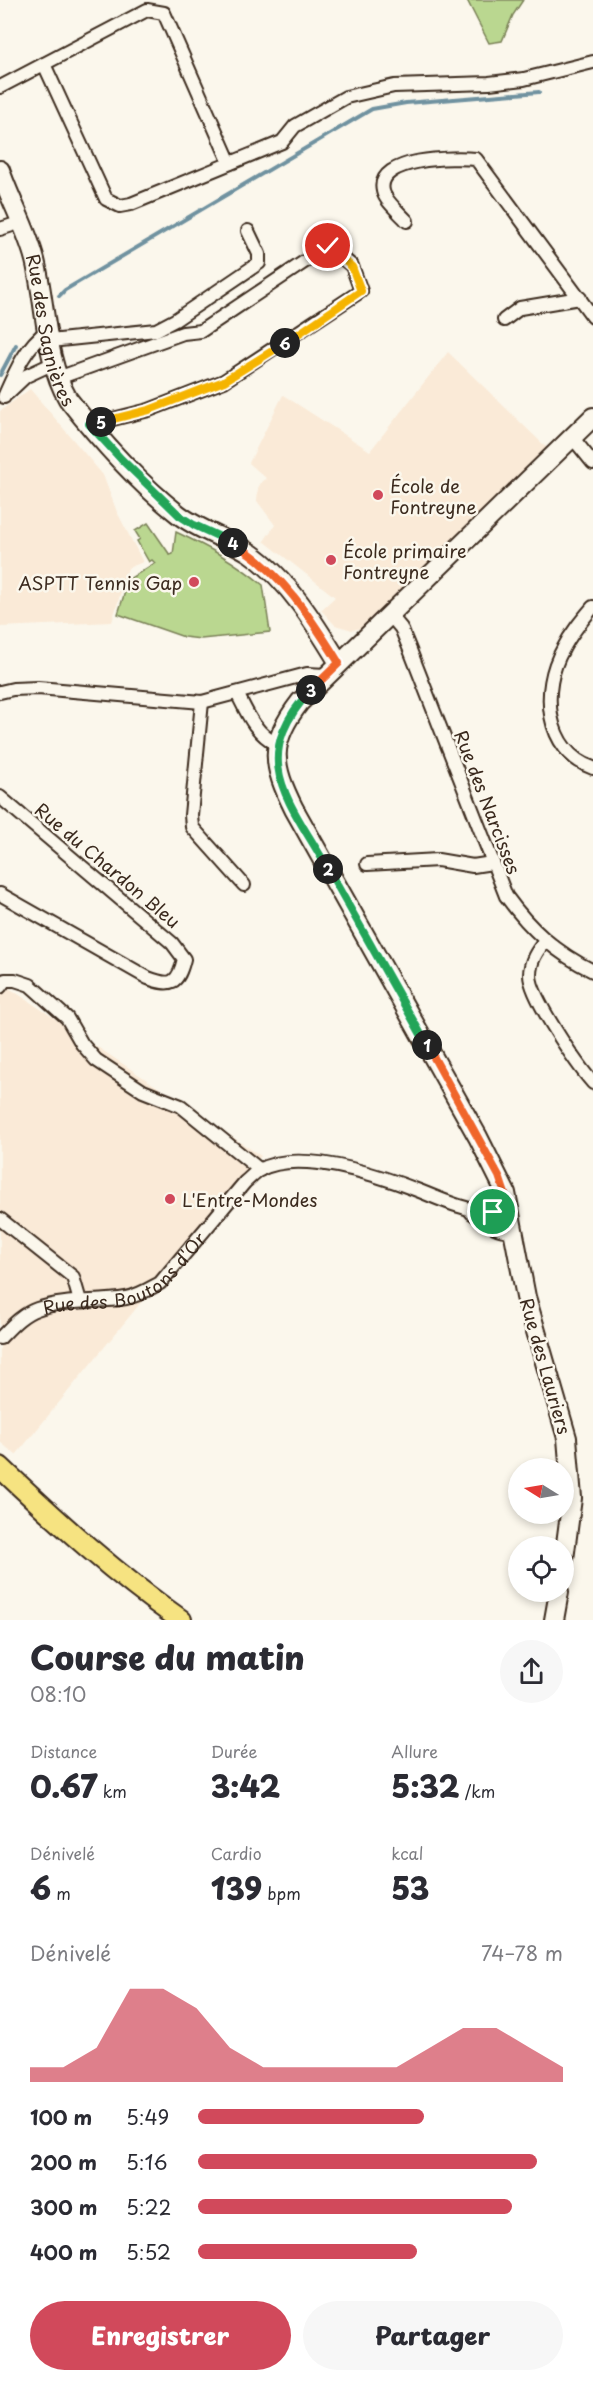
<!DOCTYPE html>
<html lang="fr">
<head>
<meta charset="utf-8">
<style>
  :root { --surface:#fff; --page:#f7f7f7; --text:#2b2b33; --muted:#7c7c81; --accent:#d1495b }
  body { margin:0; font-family:"Playpen Sans",sans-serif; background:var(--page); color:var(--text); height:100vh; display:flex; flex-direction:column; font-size:22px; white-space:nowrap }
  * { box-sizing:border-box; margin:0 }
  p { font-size:20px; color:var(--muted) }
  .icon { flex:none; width:33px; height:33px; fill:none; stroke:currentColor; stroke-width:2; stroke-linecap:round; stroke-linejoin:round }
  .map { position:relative; height:1620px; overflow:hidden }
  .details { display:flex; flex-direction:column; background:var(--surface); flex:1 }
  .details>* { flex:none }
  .needle { width:39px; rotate:281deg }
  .tools { position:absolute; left:508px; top:1458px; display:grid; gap:12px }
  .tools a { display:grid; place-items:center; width:66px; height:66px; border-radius:50%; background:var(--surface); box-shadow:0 3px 9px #0003; font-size:30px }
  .pin { position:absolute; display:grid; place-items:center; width:51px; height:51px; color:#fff; margin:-26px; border:3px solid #fff; border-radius:50%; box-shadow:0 2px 6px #0007 }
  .km { position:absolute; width:30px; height:30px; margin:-15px; border-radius:50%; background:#222; color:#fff; font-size:16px; line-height:30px; text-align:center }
  .round { display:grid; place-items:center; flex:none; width:63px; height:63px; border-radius:32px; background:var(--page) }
  .overview { display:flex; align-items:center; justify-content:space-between; height:102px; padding:0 30px }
  h1 { font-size:33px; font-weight:800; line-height:45px }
  .metrics { display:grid; grid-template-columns:repeat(3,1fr); gap:9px; height:102px; padding:6px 30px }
  .metrics div { display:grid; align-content:center }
  .metrics b { font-size:30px; font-weight:800 }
  .metrics small { font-size:16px; font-weight:400 }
  .metrics p { font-size:16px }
  .chart { height:168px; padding:12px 30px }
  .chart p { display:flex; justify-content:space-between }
  .chart svg { width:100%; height:108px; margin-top:6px; fill:var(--accent); opacity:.7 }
  .button { display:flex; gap:12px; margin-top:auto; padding:12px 30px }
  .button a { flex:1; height:69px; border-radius:36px; background:var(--accent); color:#fff; font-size:24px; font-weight:800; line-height:69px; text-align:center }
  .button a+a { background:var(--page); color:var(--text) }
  ul { padding:0 30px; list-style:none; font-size:20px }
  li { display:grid; grid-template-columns:96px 72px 1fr; align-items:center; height:45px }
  li i { height:15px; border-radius:8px; background:var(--accent) }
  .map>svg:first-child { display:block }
  .built { fill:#faead7 }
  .green { fill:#bad790; stroke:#7a8057; stroke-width:1.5 }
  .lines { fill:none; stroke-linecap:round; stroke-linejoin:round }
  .stream { stroke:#7092a0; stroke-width:4 }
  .street-casing { stroke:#3b2a1e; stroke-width:16 }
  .secondary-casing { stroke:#3b2a1e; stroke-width:22 }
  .primary-casing { stroke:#3b2a1e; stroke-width:24 }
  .street { stroke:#fbf7ec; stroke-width:12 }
  .secondary { stroke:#fbf7ec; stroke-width:18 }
  .primary { stroke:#f6e381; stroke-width:20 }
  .split-1-casing { stroke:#fff; stroke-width:12 }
  .split-2-casing { stroke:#fff; stroke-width:12 }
  .split-3-casing { stroke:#fff; stroke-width:12 }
  .split-4-casing { stroke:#fff; stroke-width:12 }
  .split-5-casing { stroke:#fff; stroke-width:12 }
  .split-6-casing { stroke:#fff; stroke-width:12 }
  .split-7-casing { stroke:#fff; stroke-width:12 }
  .split-1 { stroke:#f0652b; stroke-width:8 }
  .split-2 { stroke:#22a559; stroke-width:8 }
  .split-3 { stroke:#22a559; stroke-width:8 }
  .split-4 { stroke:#f0652b; stroke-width:8 }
  .split-5 { stroke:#22a559; stroke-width:8 }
  .split-6 { stroke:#f5b400; stroke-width:8 }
  .split-7 { stroke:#f5b400; stroke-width:8 }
  .poi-dot { fill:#d1495b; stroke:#fbf7ec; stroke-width:2 }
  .labels { text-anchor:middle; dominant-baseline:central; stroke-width:5; stroke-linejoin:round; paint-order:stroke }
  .street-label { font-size:18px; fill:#3b2a1e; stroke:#fbf7ec }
  .poi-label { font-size:18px; fill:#3b2a1e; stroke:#fbf7ec; text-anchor:start }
</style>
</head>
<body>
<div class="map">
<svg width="593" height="1620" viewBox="0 0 593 1620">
  <rect width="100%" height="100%" fill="#fbf7ec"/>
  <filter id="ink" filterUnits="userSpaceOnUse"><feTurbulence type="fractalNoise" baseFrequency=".0167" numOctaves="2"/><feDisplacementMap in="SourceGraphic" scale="12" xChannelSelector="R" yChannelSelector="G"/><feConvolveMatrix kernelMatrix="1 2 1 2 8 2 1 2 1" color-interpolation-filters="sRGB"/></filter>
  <g filter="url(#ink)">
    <g class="built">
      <polygon points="448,352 547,448 362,628 352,630 335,625 321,610 335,597 264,541 275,525 257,501 258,488 262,481 267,479 249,463 283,395 370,451"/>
      <polygon points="30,389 103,475 117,512 143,562 128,568 112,622 0,627 0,411"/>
      <polygon points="0,982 261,1156 16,1455 0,1442"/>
    </g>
    <g class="green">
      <polygon points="467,0 523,0 513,15 502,41 489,43"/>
      <path d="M148,523L170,555L173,554L176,532C210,548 234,561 263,585L270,632L201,639L184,637L118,614L129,579L155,563L152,560L149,562L137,541L140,539L135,531Z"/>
    </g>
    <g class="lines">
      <g class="stream">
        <polyline points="59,296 65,290 372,109 406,103 539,92"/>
        <polyline points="0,375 16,345"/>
      </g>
      <g class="street-casing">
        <g id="street">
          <polyline points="44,64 106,199 120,206 131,204 282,142 295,126 346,97 394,86 489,83 524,79 593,62"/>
          <polyline points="0,87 147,10 164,13 230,163"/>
          <path d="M407,221C400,213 385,201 383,191C375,157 455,157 476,159L593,317"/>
          <polyline points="0,229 22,222"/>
          <polyline points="504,320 520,308 580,298"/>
          <polyline points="50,341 156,330 175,320 259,263 259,254 248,231"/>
          <polyline points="58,378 183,333 201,331 328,246 352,266 361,291 224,381 149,410 89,425"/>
          <polyline points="8,393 26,376 54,363"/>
          <path d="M4,397C15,372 25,347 48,330"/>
          <polyline points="572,437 593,463"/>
          <path d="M593,607C582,620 571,633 563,649C540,689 545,751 593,768"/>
          <path d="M390,615L401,628L410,650L506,896C530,929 556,953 593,971"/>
          <polyline points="0,692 13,689 38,688 202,702 307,674 326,675"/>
          <path d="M237,693C248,715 255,733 278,745"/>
          <polyline points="202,702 191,815 192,827 244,885"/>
          <path d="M0,797L172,943L184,959C178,984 171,987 148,978L0,894"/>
          <polyline points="367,864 438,860 473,866 492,863"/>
          <path d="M545,941C537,951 530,961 530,975C530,996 577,1065 593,1083"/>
          <polyline points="0,987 5,980 15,980 30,985 67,1018 82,1044 96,1060 143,1091 181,1106 260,1170"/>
          <path d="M471,1212C483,1220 498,1233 513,1230"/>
          <polyline points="0,1219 73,1277 80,1301"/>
          <path id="s1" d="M0,1338C10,1328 22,1314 37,1309C65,1299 96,1303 126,1298C138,1296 149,1289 160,1283L245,1182C250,1178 254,1173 259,1170C299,1148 378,1175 417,1190C448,1202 475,1217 510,1209"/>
        </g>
      </g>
      <g class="secondary-casing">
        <g id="secondary">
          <path id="s2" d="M0,170C10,200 27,229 35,260C46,304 45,360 68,399C100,440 137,482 178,514C200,531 227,538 250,553C288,579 316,625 339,663"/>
          <path d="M564,1559L572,1498L567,1438L526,1297L506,1193L478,1137L294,809C272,765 268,743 300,702L593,417"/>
          <polyline points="554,1620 559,1592"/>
        </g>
      </g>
      <g class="primary-casing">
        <path id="primary" d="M0,1467C57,1521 116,1575 181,1620"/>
      </g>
      <use href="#street" class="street"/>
      <use href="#secondary" class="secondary"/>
      <use href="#primary" class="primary"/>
    </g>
  </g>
  <g class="lines" filter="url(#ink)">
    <g class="split-1-casing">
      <polyline id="split-1" points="427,1045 499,1176 510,1209 493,1212"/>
    </g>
    <g class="split-2-casing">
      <polyline id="split-2" points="328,869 427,1045"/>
    </g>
    <g class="split-3-casing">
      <path id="split-3" d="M311,690C246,760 290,801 328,869"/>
    </g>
    <g class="split-4-casing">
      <path id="split-4" d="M233,543C280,569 311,618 339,663L311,690"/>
    </g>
    <g class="split-5-casing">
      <polyline id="split-5" points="101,422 89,424 121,459 180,516 194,525 233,543"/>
    </g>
    <g class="split-6-casing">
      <polyline id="split-6" points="101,422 149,410 224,381 285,343"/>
    </g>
    <g class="split-7-casing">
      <polyline id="split-7" points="285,343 361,291 352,267 328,246"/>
    </g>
    <use href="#split-1" class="split-1"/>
    <use href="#split-2" class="split-2"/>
    <use href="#split-3" class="split-3"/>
    <use href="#split-4" class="split-4"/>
    <use href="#split-5" class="split-5"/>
    <use href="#split-6" class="split-6"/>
    <use href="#split-7" class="split-7"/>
  </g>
  <g class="poi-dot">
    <circle cx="378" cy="495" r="6"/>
    <circle cx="331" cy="560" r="6"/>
    <circle cx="194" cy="582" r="6"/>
    <circle cx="170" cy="1199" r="6"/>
  </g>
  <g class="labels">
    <g class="street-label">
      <text stroke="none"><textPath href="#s2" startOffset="168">Rue des Sagnières</textPath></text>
      <text transform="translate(488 802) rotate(69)">Rue des Narcisses</text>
      <text transform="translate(108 865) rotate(40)">Rue du Chardon Bleu</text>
      <text stroke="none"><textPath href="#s1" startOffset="146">Rue des Boutons d'Or</textPath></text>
      <text transform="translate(546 1366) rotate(74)">Rue des Lauriers</text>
    </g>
    <g class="poi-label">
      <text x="390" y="485">École de<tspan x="390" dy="21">Fontreyne</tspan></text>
      <text x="343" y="550">École primaire<tspan x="343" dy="21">Fontreyne</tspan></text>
      <text x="182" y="582" text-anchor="end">ASPTT Tennis Gap</text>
      <text x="182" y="1199">L'Entre-Mondes</text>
    </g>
  </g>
</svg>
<div class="tools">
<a><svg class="needle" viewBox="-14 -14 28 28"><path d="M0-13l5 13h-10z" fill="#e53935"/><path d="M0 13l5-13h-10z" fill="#7c7c81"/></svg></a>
<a><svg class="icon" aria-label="locate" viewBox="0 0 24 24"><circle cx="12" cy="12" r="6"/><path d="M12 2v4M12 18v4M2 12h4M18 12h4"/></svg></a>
</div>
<div class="pin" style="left:493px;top:1212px;background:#1e9e55"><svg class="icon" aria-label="arrive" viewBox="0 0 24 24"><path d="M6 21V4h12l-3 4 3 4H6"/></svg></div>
<div class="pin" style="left:328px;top:246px;background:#d93025"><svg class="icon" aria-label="check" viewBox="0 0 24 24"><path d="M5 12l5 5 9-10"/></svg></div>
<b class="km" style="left:427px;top:1045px">1</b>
<b class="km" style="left:328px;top:869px">2</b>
<b class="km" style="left:311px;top:690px">3</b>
<b class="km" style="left:233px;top:543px">4</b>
<b class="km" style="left:101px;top:422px">5</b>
<b class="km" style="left:285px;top:343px">6</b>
</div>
<section class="details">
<div class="overview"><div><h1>Course du matin</h1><p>08:10</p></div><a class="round"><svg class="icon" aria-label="share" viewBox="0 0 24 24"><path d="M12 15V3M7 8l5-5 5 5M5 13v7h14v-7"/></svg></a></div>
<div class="metrics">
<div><p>Distance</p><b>0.67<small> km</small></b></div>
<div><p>Durée</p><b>3:42</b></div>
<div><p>Allure</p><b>5:32<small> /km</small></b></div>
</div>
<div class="metrics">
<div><p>Dénivelé</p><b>6<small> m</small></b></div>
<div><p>Cardio</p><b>139<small> bpm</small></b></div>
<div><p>kcal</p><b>53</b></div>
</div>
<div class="chart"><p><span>Dénivelé</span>74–78 m</p>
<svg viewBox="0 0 160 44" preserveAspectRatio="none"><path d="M0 44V38L10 38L20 30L30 6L40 6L50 14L60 30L70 38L80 38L90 38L100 38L110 38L120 30L130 22L140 22L150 30L160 38V44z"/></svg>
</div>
<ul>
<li><b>100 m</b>5:49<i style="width:62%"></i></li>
<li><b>200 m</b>5:16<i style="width:93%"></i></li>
<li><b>300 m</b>5:22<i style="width:86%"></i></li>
<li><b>400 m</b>5:52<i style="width:60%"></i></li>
</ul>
<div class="button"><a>Enregistrer</a><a>Partager</a></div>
</section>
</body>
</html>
